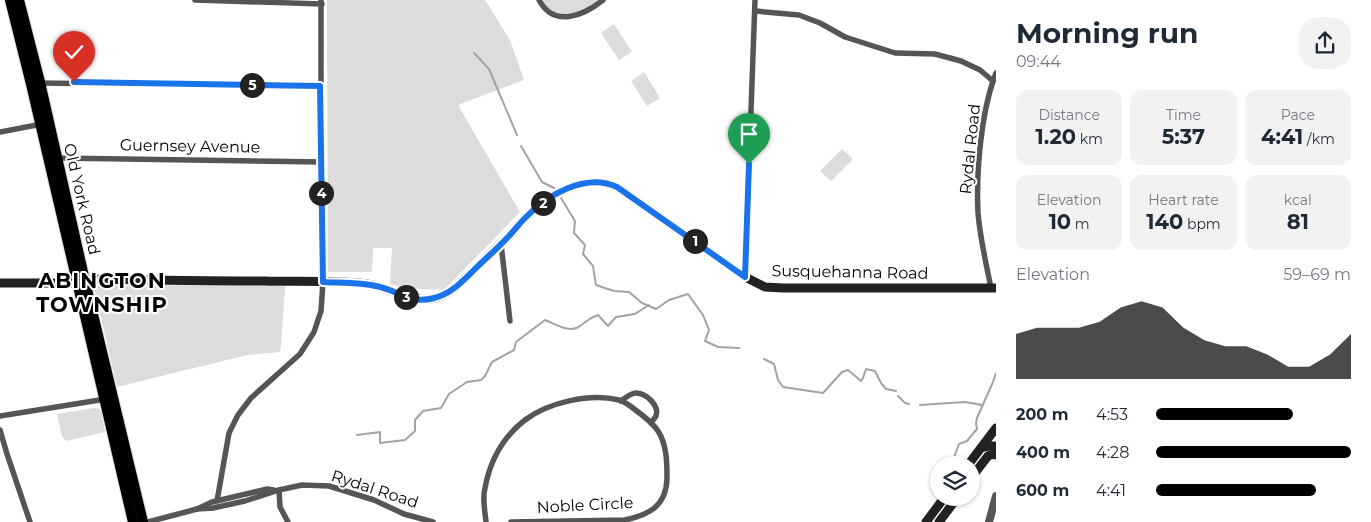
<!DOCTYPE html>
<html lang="en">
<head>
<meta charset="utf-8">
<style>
  :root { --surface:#fff; --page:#f2f2f3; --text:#1f2937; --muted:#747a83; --accent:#000 }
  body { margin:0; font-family:Montserrat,sans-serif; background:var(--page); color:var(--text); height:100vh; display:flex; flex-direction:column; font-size:19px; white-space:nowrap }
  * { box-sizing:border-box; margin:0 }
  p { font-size:16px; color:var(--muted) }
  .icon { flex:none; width:28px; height:28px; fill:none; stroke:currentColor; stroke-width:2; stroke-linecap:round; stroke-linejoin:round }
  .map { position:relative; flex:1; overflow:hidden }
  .side { display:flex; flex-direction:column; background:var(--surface); width:375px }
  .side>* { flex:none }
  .controls { position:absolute; left:930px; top:456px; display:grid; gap:10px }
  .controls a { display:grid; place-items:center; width:50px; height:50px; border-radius:50%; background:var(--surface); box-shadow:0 1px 4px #0004; font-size:25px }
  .pin { position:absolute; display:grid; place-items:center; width:42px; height:42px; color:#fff; margin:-51px -21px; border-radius:50% 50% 50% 0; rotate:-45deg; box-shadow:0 0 5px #0007 }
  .pin .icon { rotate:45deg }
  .km { position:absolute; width:25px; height:25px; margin:-12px; border-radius:50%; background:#222; color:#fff; font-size:14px; line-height:25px; text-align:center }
  .round { display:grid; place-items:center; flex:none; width:52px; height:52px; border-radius:20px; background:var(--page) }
  .overview { display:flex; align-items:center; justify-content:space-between; height:85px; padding:0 20px }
  h1 { font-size:28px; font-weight:700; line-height:38px }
  .figures { display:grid; grid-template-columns:repeat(3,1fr); gap:8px; height:85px; padding:5px 20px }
  .figures div { display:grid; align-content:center; border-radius:12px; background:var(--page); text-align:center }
  .figures b { font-size:21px; font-weight:700 }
  .figures small { font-size:14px; font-weight:400 }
  .figures p { font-size:14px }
  .chart { height:140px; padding:10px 20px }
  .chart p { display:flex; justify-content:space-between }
  .chart svg { width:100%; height:90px; margin-top:5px; fill:var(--accent); opacity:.7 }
  ul { padding:0 20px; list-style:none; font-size:16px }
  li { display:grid; grid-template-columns:80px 60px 1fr; align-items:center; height:38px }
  li i { height:12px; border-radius:6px; background:var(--accent) }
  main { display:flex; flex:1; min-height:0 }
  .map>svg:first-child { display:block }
  .green { fill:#dcdcdc }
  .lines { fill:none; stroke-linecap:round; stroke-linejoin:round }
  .stream { stroke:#a3a3a3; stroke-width:2 }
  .trunk-casing { stroke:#dbdbdb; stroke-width:12 }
  .minor { stroke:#555; stroke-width:5.5 }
  .tertiary { stroke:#555; stroke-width:8 }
  .secondary { stroke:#222; stroke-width:9 }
  .trunk { stroke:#000; stroke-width:10 }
  .route-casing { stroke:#fff; stroke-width:10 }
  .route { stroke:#1a73e8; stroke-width:6 }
  .labels { text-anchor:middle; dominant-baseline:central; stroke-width:4; stroke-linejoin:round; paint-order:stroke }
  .street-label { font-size:16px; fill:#000; stroke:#fff }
  .district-label { font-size:21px; font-weight:bold; letter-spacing:1px; fill:#000; stroke:#fff }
</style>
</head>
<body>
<main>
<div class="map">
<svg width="996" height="522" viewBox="0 0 996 522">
  <rect width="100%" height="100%" fill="#fff"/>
  <g class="green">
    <polygon points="327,0 485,0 510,40 524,80 458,105 520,212 444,290 404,288 390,284 392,248 373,248 372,272 328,272"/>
    <path d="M542,0H598C581,14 556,23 542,0Z"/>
    <polygon points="614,24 632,52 619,60 601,33"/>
    <polygon points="644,72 660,98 647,106 631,81"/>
    <polygon points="842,149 853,159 831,181 820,171"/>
    <polygon points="96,285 285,286 281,346 280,352 247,355 117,387 94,287"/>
    <polygon points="94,408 99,409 101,412 105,432 66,441 62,436 57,414"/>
  </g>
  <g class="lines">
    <g class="stream">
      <polyline points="474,53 489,69 517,135"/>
      <polyline points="521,146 542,182 554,188"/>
      <polyline points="561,198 575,221 574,233 585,245 583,254 593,266 596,285 614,291 629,292 642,303 656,309 669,300 688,294 703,315 709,330 705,341 718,347 739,348"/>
      <polyline points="764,359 774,364 778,380 783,387 823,393 842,372 848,370 861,381 863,378 866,369 875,371 881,383 886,389 896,391"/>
      <polyline points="898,396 905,403 909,404"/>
      <polyline points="920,405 965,402 982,405"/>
      <path d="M357,435L380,432V443L405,440L415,431V420L423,411L441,408L449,394L467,382L481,380L485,376L492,362L514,350L516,342L545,320C556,324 570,334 580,326C587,321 589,318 598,315L608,326L616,317L635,314L649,305"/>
      <polyline points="951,465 959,444 967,441 977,429 976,423 977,418 993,382 996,373"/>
    </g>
    <g class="trunk-casing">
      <g id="trunk">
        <polyline points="10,0 31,84 133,522"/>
        <polyline points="19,0 40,82 85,281 143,522"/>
      </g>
    </g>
    <g class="minor">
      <polyline points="195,0 322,4"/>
      <path d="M539,0C554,28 583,16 603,0"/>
      <polyline points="755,11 799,15 820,23 845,37 895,53 935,54 961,61 980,70 993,81"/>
      <polyline points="38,83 321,87"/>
      <polyline points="0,132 42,124"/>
      <polyline points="58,158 322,162"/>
      <polyline points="501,244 510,321"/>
      <polyline points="745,277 755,0"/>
      <path d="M991,288C986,263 980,238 978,213C976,172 981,111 996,73"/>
      <path d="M621,401C626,397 631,393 636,393C646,393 660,406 656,416C656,417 651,422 651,423"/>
      <polyline points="0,416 106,399"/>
      <polyline points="0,430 7,454 30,522"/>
      <polyline points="279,490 280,507 288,522"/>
      <polyline points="217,501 229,433 238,415 251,398 300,354 314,332 321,311 323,282 321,87 321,0"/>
      <polyline points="197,509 213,508 245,501 279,490 302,485 329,486 374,500 404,514 433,522"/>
      <polyline points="148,522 197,509 212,502 267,489 274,490"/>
      <path d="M486,522C485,511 482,498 485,488C490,461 503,437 525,420C549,402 590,393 619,400C627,402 635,410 642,415C647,419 654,425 658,431C667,445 667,463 667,479C666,506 649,515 625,520L511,522"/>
    </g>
    <polyline class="tertiary" points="989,522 996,496"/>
    <g class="secondary">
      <path d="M0,283H77L93,279C150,280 207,281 264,281C298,282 333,280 367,284C391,287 410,305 436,298C452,293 463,280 475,269C486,258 497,248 508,237C514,231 519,224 526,217C548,195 586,172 617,187L745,277L765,287L783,288H996"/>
      <polyline points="981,448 989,446 996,446"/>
      <polyline points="968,465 996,428"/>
      <polyline points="971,478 988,456 993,454 996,455"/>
      <polyline points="926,522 944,498"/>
      <polyline points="939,522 957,498"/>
    </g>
    <use href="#trunk" class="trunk"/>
  </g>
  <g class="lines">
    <g class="route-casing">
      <path id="route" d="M74,82L320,86L323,282C341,283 359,282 376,286C398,290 409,305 434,298C451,294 463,281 474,270C485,259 497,249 507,238C514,231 519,224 525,218C547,195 586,172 617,187L745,277L749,164"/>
    </g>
    <use href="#route" class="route"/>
  </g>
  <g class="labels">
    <g class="street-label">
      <text transform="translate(190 146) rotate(1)">Guernsey Avenue</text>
      <text transform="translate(970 149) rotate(-84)">Rydal Road</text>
      <text transform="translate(82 199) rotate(77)">Old York Road</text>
      <text transform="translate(850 272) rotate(1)">Susquehanna Road</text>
      <text transform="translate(375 489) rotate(18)">Rydal Road</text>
      <text transform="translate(585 505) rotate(-3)">Noble Circle</text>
    </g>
    <g class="district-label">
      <text x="102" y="280">ABINGTON<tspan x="102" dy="24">TOWNSHIP</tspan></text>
    </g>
  </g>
</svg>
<div class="controls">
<a><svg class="icon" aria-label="layers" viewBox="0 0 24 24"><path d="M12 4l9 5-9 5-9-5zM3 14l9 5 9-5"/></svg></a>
</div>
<div class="pin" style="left:749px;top:164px;background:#1e9e55"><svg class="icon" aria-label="arrive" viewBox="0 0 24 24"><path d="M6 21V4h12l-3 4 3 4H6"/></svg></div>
<div class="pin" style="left:74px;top:82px;background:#d93025"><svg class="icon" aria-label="check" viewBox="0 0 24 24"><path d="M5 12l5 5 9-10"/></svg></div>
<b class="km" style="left:695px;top:241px">1</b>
<b class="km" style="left:543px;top:203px">2</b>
<b class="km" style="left:406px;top:297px">3</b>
<b class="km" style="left:321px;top:193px">4</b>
<b class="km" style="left:252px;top:85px">5</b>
</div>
<section class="side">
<div class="overview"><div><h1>Morning run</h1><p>09:44</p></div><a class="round"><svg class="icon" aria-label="share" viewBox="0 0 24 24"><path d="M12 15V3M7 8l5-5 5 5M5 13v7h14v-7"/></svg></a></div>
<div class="figures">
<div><p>Distance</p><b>1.20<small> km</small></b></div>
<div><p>Time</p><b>5:37</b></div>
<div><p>Pace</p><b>4:41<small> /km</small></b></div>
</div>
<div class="figures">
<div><p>Elevation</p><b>10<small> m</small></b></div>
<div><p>Heart rate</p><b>140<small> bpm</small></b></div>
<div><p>kcal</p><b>81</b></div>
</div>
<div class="chart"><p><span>Elevation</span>59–69 m</p>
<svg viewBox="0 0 160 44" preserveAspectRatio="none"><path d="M0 44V22L10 19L20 19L30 19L40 16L50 9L60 6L70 9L80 19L90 25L100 28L110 28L120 32L130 38L140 38L150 32L160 22V44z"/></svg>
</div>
<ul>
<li><b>200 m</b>4:53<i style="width:70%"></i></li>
<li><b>400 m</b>4:28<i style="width:100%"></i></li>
<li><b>600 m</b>4:41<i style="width:82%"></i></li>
</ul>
</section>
</main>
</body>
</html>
